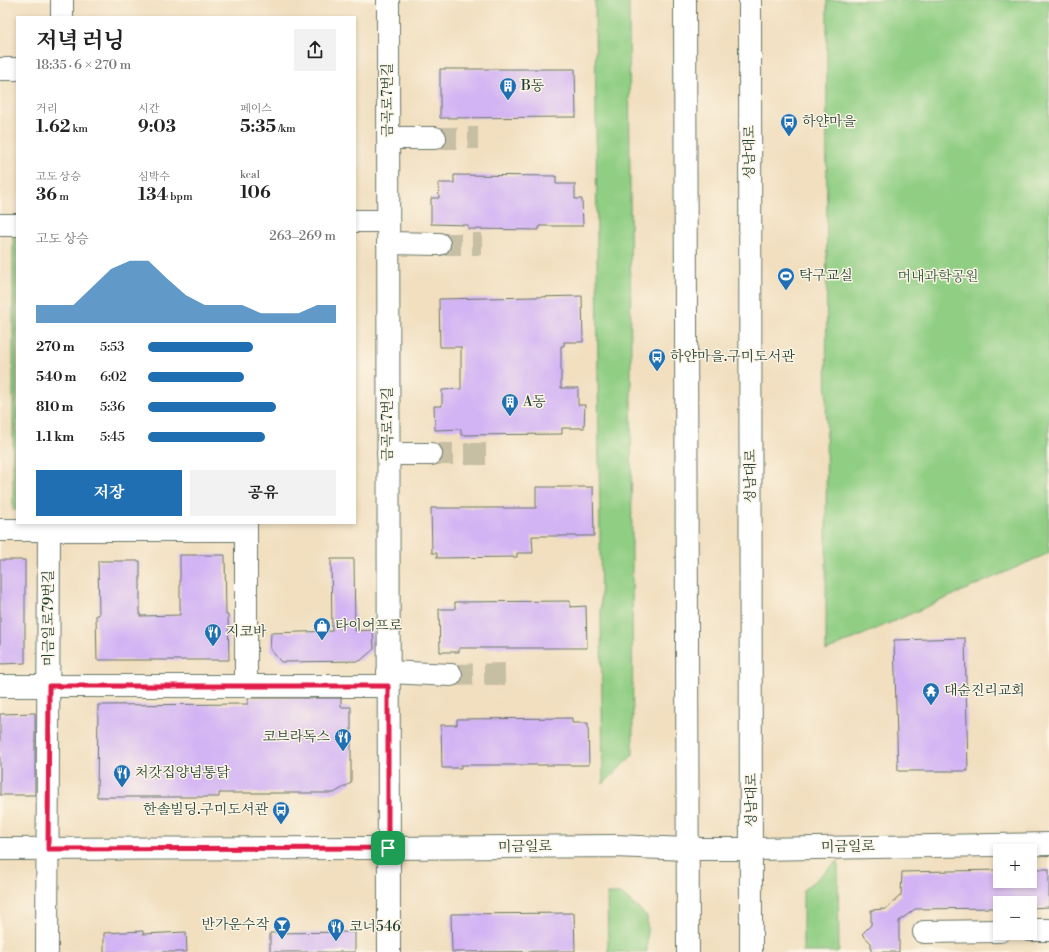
<!DOCTYPE html>
<html lang="ko">
<head>
<meta charset="utf-8">
<style>
  :root { --surface:#fff; --page:#f2f2f2; --text:#222; --muted:#767676; --accent:#1f6fb2 }
  body { margin:0; font-family:"Libre Bodoni","Noto Serif KR",serif; background:var(--page); color:var(--text); height:100vh; display:flex; flex-direction:column; font-size:15px; white-space:nowrap }
  * { box-sizing:border-box; margin:0 }
  p { font-size:13px; color:var(--muted) }
  .icon { flex:none; width:22px; height:22px; fill:none; stroke:currentColor; stroke-width:2; stroke-linecap:round; stroke-linejoin:round }
  .map { position:relative; flex:1; overflow:hidden }
  .panel { position:absolute; left:16px; top:16px; width:340px; height:508px; display:flex; flex-direction:column; background:var(--surface); border-radius:0px; box-shadow:0 2px 6px #0003 }
  .panel>* { flex:none }
  .tools { position:absolute; left:993px; top:844px; display:grid; gap:8px }
  .tools a { display:grid; place-items:center; width:44px; height:44px; border-radius:0px; background:var(--surface); box-shadow:0 2px 6px #0003; font-size:20px }
  .pin { position:absolute; display:grid; place-items:center; width:34px; height:34px; color:#fff; margin:-17px; border-radius:8px; box-shadow:0 2px 6px #0006 }
  .round { display:grid; place-items:center; flex:none; width:42px; height:42px; border-radius:0px; background:var(--page) }
  .overview { display:flex; align-items:center; justify-content:space-between; height:68px; padding:0 20px }
  h1 { font-size:22px; font-weight:700; line-height:30px }
  .metrics { display:grid; grid-template-columns:repeat(3,1fr); gap:6px; height:68px; padding:4px 20px }
  .metrics div { display:grid; align-content:center }
  .metrics b { font-size:17px; font-weight:700 }
  .metrics small { font-size:11px; font-weight:400 }
  .metrics p { font-size:11px }
  .chart { height:112px; padding:8px 20px }
  .chart p { display:flex; justify-content:space-between }
  .chart svg { width:100%; height:72px; margin-top:4px; fill:var(--accent); opacity:.7 }
  .action { display:flex; gap:8px; margin-top:auto; padding:8px 20px }
  .action a { flex:1; height:46px; border-radius:0px; background:var(--accent); color:#fff; font-size:16px; font-weight:700; line-height:46px; text-align:center }
  .action a+a { background:var(--page); color:var(--text) }
  ul { padding:0 20px; list-style:none; font-size:13px }
  li { display:grid; grid-template-columns:64px 48px 1fr; align-items:center; height:30px }
  li i { height:10px; border-radius:5px; background:var(--accent) }
  .map>svg:first-child { display:block }
  .green { fill:#90ce83; stroke:#58865c }
  .building { fill:#d2b3f4 }
  .lines { fill:none; stroke-linecap:round; stroke-linejoin:round }
  .minor-tunnel { stroke:#c7bfa4; stroke-width:22; stroke-dasharray:22 11; stroke-linecap:butt }
  .minor-casing { stroke:#687665; stroke-width:24 }
  .major-casing { stroke:#687665; stroke-width:24 }
  .minor { stroke:#fff; stroke-width:22 }
  .major { stroke:#fff; stroke-width:22 }
  .route-casing { stroke:#fff; stroke-width:8 }
  .route { stroke:#e11d48; stroke-width:5 }
  .labels { text-anchor:middle; dominant-baseline:central; stroke-width:3; stroke-linejoin:round; paint-order:stroke }
  .poi-label { font-size:14px; fill:#1f3d34; stroke:#fcf5e5; text-anchor:start }
  .street-label { font-size:14px; fill:#1f3d34; stroke:#fcf5e5 }
  .park-label { font-size:14px; fill:#365a44; stroke:#fcf5e5 }
</style>
</head>
<body>
<div class="map">
<svg width="1049" height="952" viewBox="0 0 1049 952">
  <rect width="100%" height="100%" fill="#fcf5e5"/>
  <filter id="ink" filterUnits="userSpaceOnUse"><feTurbulence type="fractalNoise" baseFrequency=".025" numOctaves="2"/><feDisplacementMap in="SourceGraphic" scale="8" xChannelSelector="R" yChannelSelector="G"/><feConvolveMatrix kernelMatrix="1 2 1 2 8 2 1 2 1" color-interpolation-filters="sRGB"/></filter>
  <filter id="wash" filterUnits="userSpaceOnUse"><feTurbulence type="fractalNoise" baseFrequency=".012" numOctaves="4" result="noise"/><feDisplacementMap in="SourceGraphic" scale="16" xChannelSelector="R" yChannelSelector="G"/><feGaussianBlur stdDeviation="0.9" result="paint"/><feColorMatrix in="noise" values="0 0 0 0 0 0 0 0 0 0 0 0 0 0 0 0 0 1.4 0 .05"/><feComposite in="paint" operator="in"/></filter>
  <g filter="url(#wash)">
    <rect width="100%" height="100%" fill="#f1dfc0"/>
    <g class="green">
      <polygon points="595,0 629,0 633,755 603,784 598,375"/>
      <polygon points="827,0 1049,0 1049,553 826,651"/>
      <rect x="13" y="231" width="4" height="279"/>
      <polygon points="838,861 839,952 803,952 803,890"/>
      <polygon points="607,894 621,894 647,916 647,952 608,952"/>
    </g>
    <g id="blocks">
      <g class="building">
        <polygon points="440,69 575,69 576,117 440,118"/>
        <polygon points="454,175 556,176 556,184 575,184 575,199 582,199 583,226 539,226 539,230 468,229 468,225 431,224 431,198 439,198 438,183 454,183"/>
        <polygon points="582,296 583,342 564,342 564,346 561,346 561,388 578,388 578,405 585,405 584,428 562,428 562,434 461,435 461,429 435,430 434,406 442,406 442,390 461,389 461,347 440,347 439,299"/>
        <polygon points="536,487 593,487 594,536 532,536 533,553 517,553 517,557 437,558 437,553 432,553 431,508 536,508"/>
        <polygon points="180,555 225,555 226,615 228,615 229,660 97,660 96,615 99,615 98,561 140,561 140,616 180,615"/>
        <polygon points="331,559 354,559 355,631 373,630 374,649 360,661 281,662 270,649 271,633 332,631"/>
        <polygon points="0,560 25,560 25,663 0,664"/>
        <polygon points="570,601 570,607 586,606 587,648 459,648 459,652 440,652 439,609 455,609 455,602"/>
        <polygon points="965,638 968,771 898,771 894,640"/>
        <polygon points="248,698 341,698 341,707 351,707 351,783 334,793 219,793 219,797 97,797 98,705 248,704"/>
        <polygon points="35,713 35,795 0,795 0,714"/>
        <polygon points="572,718 572,723 588,723 589,765 461,765 461,768 442,768 441,725 457,725 457,719"/>
        <polygon points="1030,869 1049,869 1049,907 1030,908 1030,903 1000,903 1000,908 915,909 899,921 899,952 871,952 871,943 862,934 871,925 871,910 886,909 901,895 902,872 1000,870 1000,881 1030,881"/>
        <polygon points="574,913 575,951 452,952 451,914"/>
        <polygon points="143,931 143,934 186,932 187,952 104,952 104,933"/>
        <polygon points="355,932 355,952 270,952 270,933"/>
      </g>
    </g>
  </g>
  <g filter="url(#ink)">
    <use href="#blocks" fill-opacity="0" stroke="#687665" stroke-width="1"/>
    <g class="lines">
      <g class="minor-tunnel">
        <polyline points="435,138 478,138"/>
        <polyline points="439,244 482,244"/>
        <polyline points="431,454 496,454"/>
        <polyline points="451,675 505,674"/>
      </g>
      <g class="minor-casing">
        <g id="minor">
          <polyline points="62,0 62,17"/>
          <polyline points="388,0 389,952"/>
          <polyline points="0,69 17,69"/>
          <polyline points="388,138 435,138"/>
          <polyline points="355,221 388,221"/>
          <polyline points="0,225 17,225"/>
          <polyline points="388,243 439,244"/>
          <polyline points="388,454 431,454"/>
          <polyline points="246,523 246,686"/>
          <polyline points="0,530 246,530"/>
          <polyline points="388,672 451,675"/>
          <polyline points="0,686 388,686"/>
          <polyline points="0,849 388,848 614,846 687,849 751,849 1049,844"/>
          <polyline points="1030,930 1049,930"/>
          <polyline points="924,932 1000,931"/>
          <polyline points="47,952 49,530"/>
        </g>
      </g>
      <g class="major-casing">
        <g id="major">
          <polyline points="685,0 688,952"/>
          <polyline points="750,0 751,952"/>
        </g>
      </g>
      <use href="#minor" class="minor"/>
      <use href="#major" class="major"/>
    </g>
  </g>
  <g class="lines" filter="url(#ink)">
    <g class="route-casing">
      <polygon id="route" points="49,686 388,686 388,848 48,849"/>
    </g>
    <use href="#route" class="route"/>
  </g>
  <defs>
    <g id="building-pin" transform="scale(0.9)"><path d="M0 17L-7.5 6A9.5 9.5 0 1 1 7.5 6Z" fill="#1f6fb2" stroke="#fcf5e5"/><path d="M-4-6H4V6H1V3H-1V6H-4ZM-2.5-4.3h1.7v1.8h-1.7ZM.8-4.3h1.7v1.8H.8ZM-2.5-1h1.7V.8h-1.7ZM.8-1h1.7V.8H.8Z" fill="#fff"/></g>
    <g id="bus-pin" transform="scale(0.9)"><path d="M0 17L-7.5 6A9.5 9.5 0 1 1 7.5 6Z" fill="#1f6fb2" stroke="#fcf5e5"/><path d="M-5-6H5V4H4V6H2V4H-2V6H-4V4H-5ZM-3.5-4V0h7V-4ZM-3.5 1.2v1.5H-2V1.2ZM2 1.2v1.5H3.5V1.2Z" fill="#fff"/></g>
    <g id="stadium-pin" transform="scale(0.9)"><path d="M0 17L-7.5 6A9.5 9.5 0 1 1 7.5 6Z" fill="#1f6fb2" stroke="#fcf5e5"/><path d="M0-5a6.5 5 0 1 0 0 10a6.5 5 0 1 0 0-10ZM-3.5-1.8h7v3.6h-7Z" fill="#fff"/></g>
    <g id="shop-pin" transform="scale(0.9)"><path d="M0 17L-7.5 6A9.5 9.5 0 1 1 7.5 6Z" fill="#1f6fb2" stroke="#fcf5e5"/><path d="M-5-2.5h2.3a2.7 3.5 0 0 1 5.4 0H5L5.5 6h-11ZM-1.5-2.5h3a1.5 2.3 0 0 0-3 0Z" fill="#fff"/></g>
    <g id="restaurant-pin" transform="scale(0.9)"><path d="M0 17L-7.5 6A9.5 9.5 0 1 1 7.5 6Z" fill="#1f6fb2" stroke="#fcf5e5"/><path d="M-5-6h1v4h1v-4h1v4h1v-4h1v5L-1.5 .5V6h-2V.5L-5-1ZM5-6V6H3V1.5H1.5Q1.5-4 5-6Z" fill="#fff"/></g>
    <g id="temple-pin" transform="scale(0.9)"><path d="M0 17L-7.5 6A9.5 9.5 0 1 1 7.5 6Z" fill="#1f6fb2" stroke="#fcf5e5"/><path d="M0-6L5-2H3V0L6.5 2.5H4V6H1.5V3h-3V6H-4V2.5H-6.5L-3 0V-2H-5Z" fill="#fff"/></g>
    <g id="bar-pin" transform="scale(0.9)"><path d="M0 17L-7.5 6A9.5 9.5 0 1 1 7.5 6Z" fill="#1f6fb2" stroke="#fcf5e5"/><path d="M-6-5H6L.8 .8V4.5H3.5V6h-7V4.5H-.8V.8Z" fill="#fff"/></g>
  </defs>
  <g fill-rule="evenodd">
    <use href="#building-pin" x="508" y="86"/>
    <use href="#bus-pin" x="789" y="122"/>
    <use href="#stadium-pin" x="786" y="276"/>
    <use href="#bus-pin" x="657" y="357"/>
    <use href="#building-pin" x="510" y="402"/>
    <use href="#shop-pin" x="322" y="626"/>
    <use href="#restaurant-pin" x="213" y="632"/>
    <use href="#temple-pin" x="931" y="691"/>
    <use href="#restaurant-pin" x="343" y="737"/>
    <use href="#restaurant-pin" x="122" y="773"/>
    <use href="#bus-pin" x="281" y="810"/>
    <use href="#bar-pin" x="282" y="925"/>
    <use href="#restaurant-pin" x="336" y="927"/>
  </g>
  <g class="labels">
    <g class="poi-label">
      <text x="521" y="86">B동</text>
      <text x="802" y="122">하얀마을</text>
      <text x="799" y="276">탁구교실</text>
      <text x="670" y="357">하얀마을.구미도서관</text>
      <text x="523" y="402">A동</text>
      <text x="335" y="626">타이어프로</text>
      <text x="226" y="632">지코바</text>
      <text x="944" y="691">대순진리교회</text>
      <text x="330" y="737" text-anchor="end">코브라독스</text>
      <text x="135" y="773">처갓집양념통닭</text>
      <text x="268" y="810" text-anchor="end">한솔빌딩.구미도서관</text>
      <text x="269" y="925" text-anchor="end">반가운수작</text>
      <text x="349" y="927">코너546</text>
    </g>
    <g class="street-label">
      <text transform="translate(388 100) rotate(-90)">금곡로7번길</text>
      <text transform="translate(750 152) rotate(-90)">성남대로</text>
      <text transform="translate(388 424) rotate(-90)">금곡로7번길</text>
      <text transform="translate(751 476) rotate(-90)">성남대로</text>
      <text transform="translate(49 618) rotate(-90)">미금일로79번길</text>
      <text transform="translate(752 800) rotate(-90)">성남대로</text>
      <text transform="translate(525 847) rotate(-1)">미금일로</text>
      <text transform="translate(848 847) rotate(-1)">미금일로</text>
    </g>
    <g class="park-label">
      <text x="938" y="277">머내과학공원</text>
    </g>
  </g>
</svg>
<div class="tools">
<a>+</a>
<a>−</a>
</div>
<div class="pin" style="left:388px;top:848px;background:#1e9e55"><svg class="icon" aria-label="arrive" viewBox="0 0 24 24"><path d="M6 21V4h12l-3 4 3 4H6"/></svg></div>
<section class="panel">
<div class="overview"><div><h1>저녁 러닝</h1><p>18:35 · 6 × 270 m</p></div><a class="round"><svg class="icon" aria-label="share" viewBox="0 0 24 24"><path d="M12 15V3M7 8l5-5 5 5M5 13v7h14v-7"/></svg></a></div>
<div class="metrics">
<div><p>거리</p><b>1.62<small> km</small></b></div>
<div><p>시간</p><b>9:03</b></div>
<div><p>페이스</p><b>5:35<small> /km</small></b></div>
</div>
<div class="metrics">
<div><p>고도 상승</p><b>36<small> m</small></b></div>
<div><p>심박수</p><b>134<small> bpm</small></b></div>
<div><p>kcal</p><b>106</b></div>
</div>
<div class="chart"><p><span>고도 상승</span>263–269 m</p>
<svg viewBox="0 0 160 44" preserveAspectRatio="none"><path d="M0 44V33L10 33L20 33L30 22L40 11L50 6L60 6L70 17L80 27L90 33L100 33L110 33L120 38L130 38L140 38L150 33L160 33V44z"/></svg>
</div>
<ul>
<li><b>270 m</b>5:53<i style="width:56%"></i></li>
<li><b>540 m</b>6:02<i style="width:51%"></i></li>
<li><b>810 m</b>5:36<i style="width:68%"></i></li>
<li><b>1.1 km</b>5:45<i style="width:62%"></i></li>
</ul>
<div class="action"><a>저장</a><a>공유</a></div>
</section>
</div>
</body>
</html>
